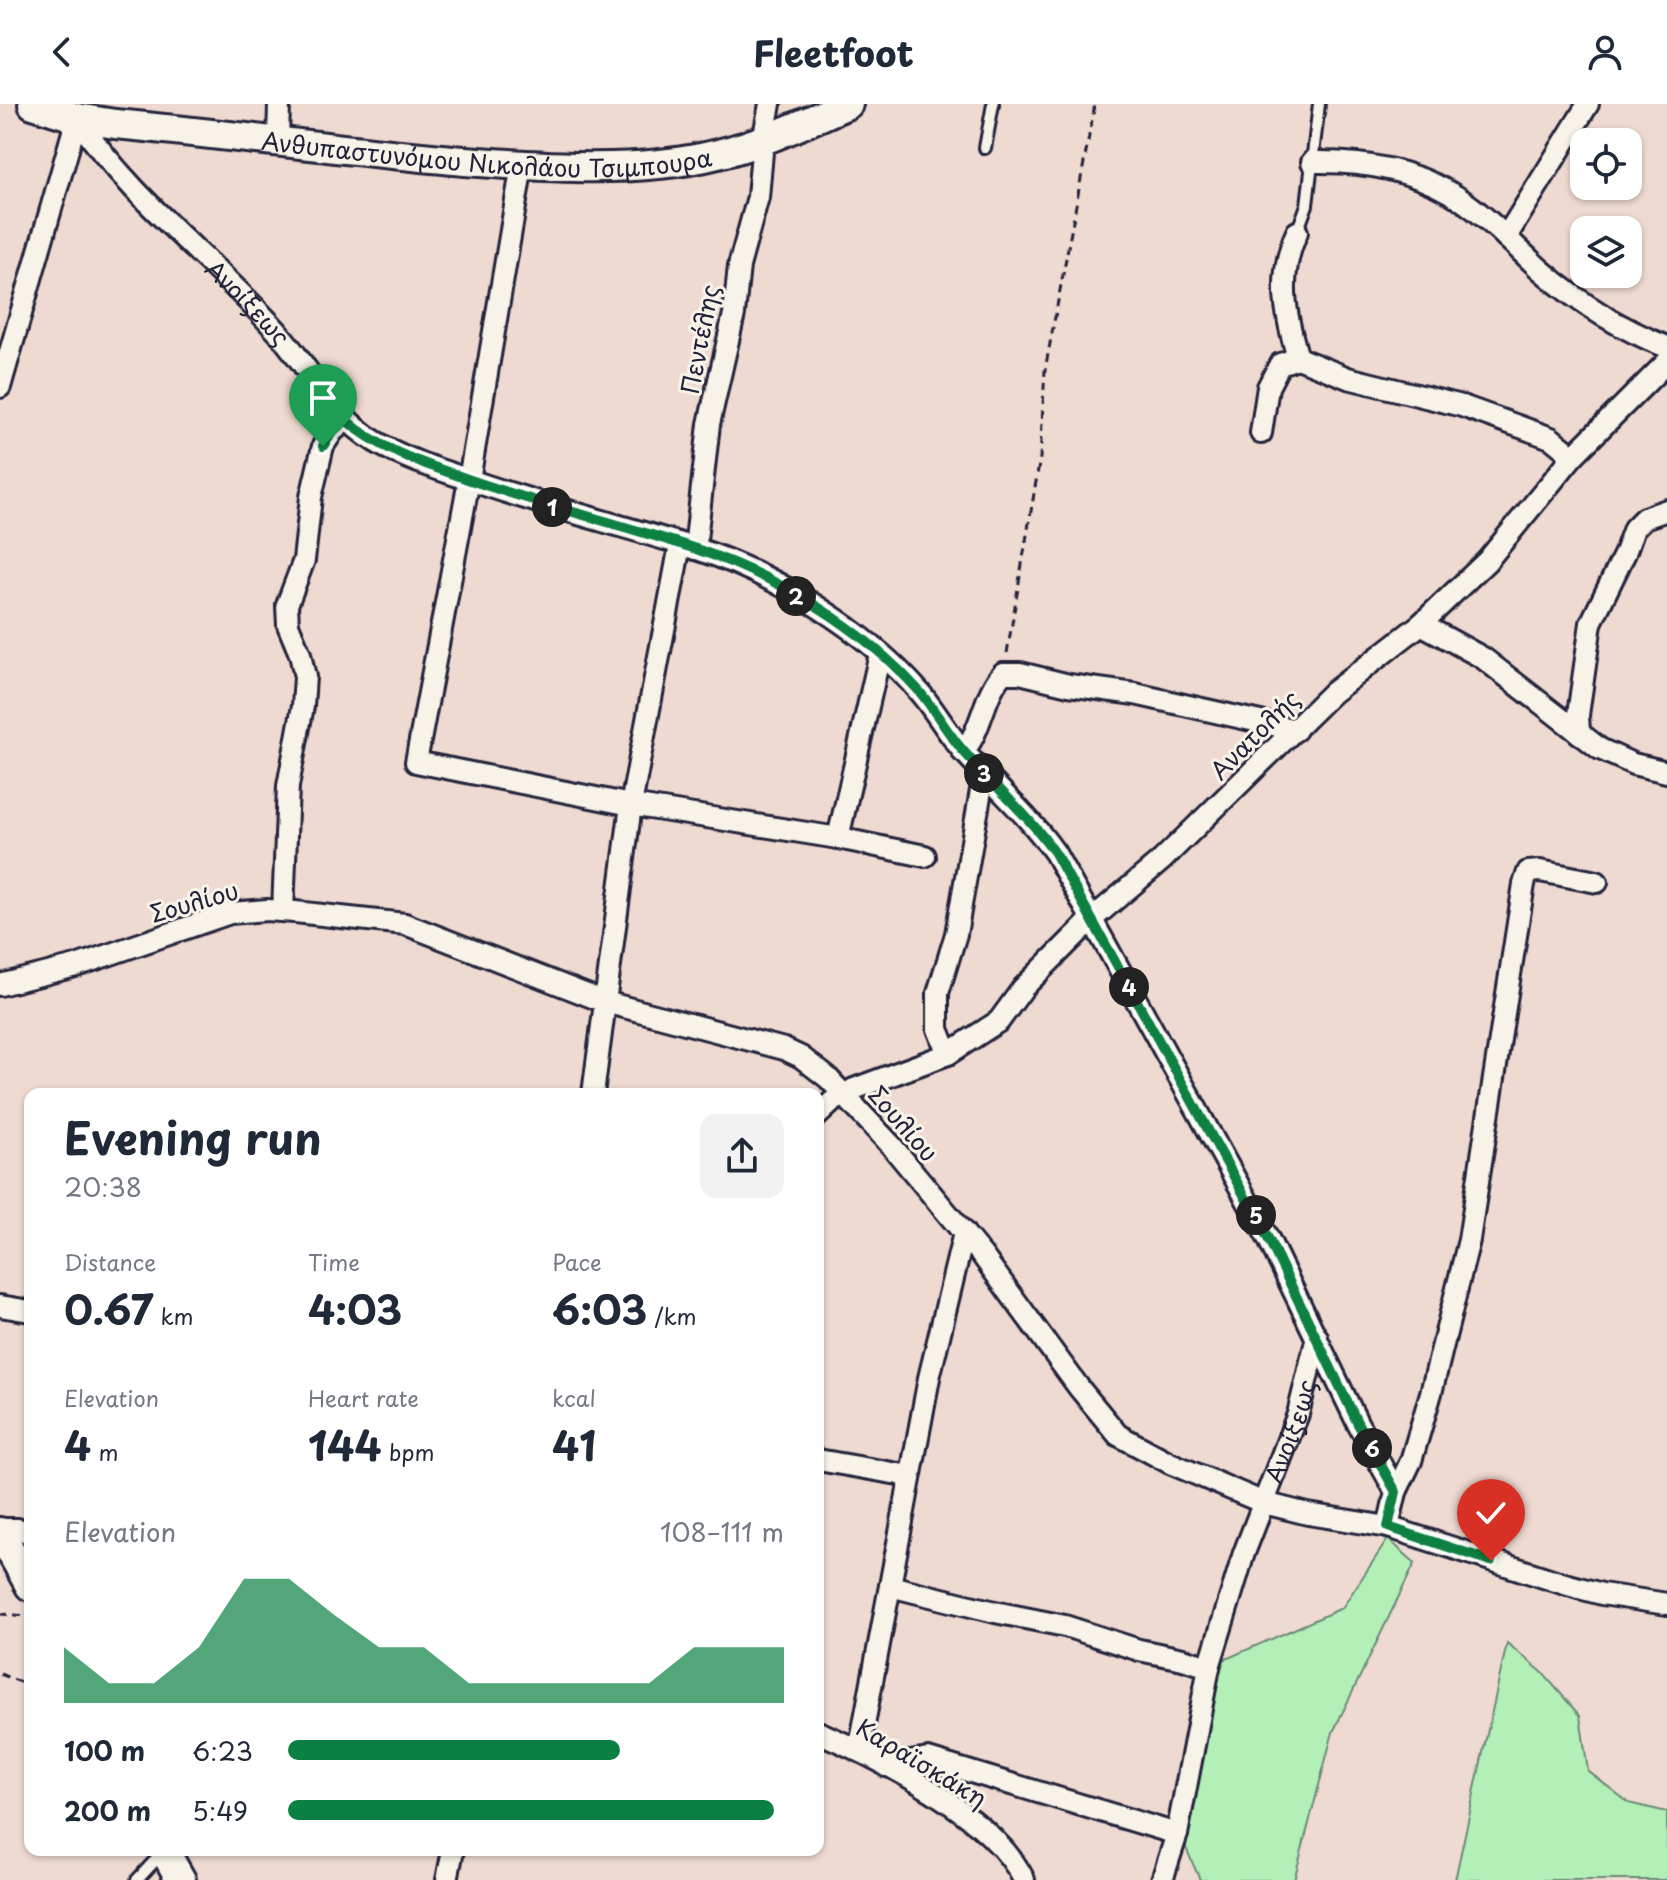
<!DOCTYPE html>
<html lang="en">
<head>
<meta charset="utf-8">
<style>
  :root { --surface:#fff; --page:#f2f2f3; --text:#1f2937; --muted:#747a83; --accent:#0b8043 }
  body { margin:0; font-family:"Playpen Sans",sans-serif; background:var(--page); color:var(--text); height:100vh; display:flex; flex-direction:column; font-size:30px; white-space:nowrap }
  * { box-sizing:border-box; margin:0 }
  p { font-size:26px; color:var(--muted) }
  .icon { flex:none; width:44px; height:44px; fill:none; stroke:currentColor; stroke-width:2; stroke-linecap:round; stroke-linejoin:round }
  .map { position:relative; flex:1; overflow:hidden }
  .details { position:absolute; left:24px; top:984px; width:800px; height:768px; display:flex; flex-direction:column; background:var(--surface); border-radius:16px; box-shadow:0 2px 6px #0004 }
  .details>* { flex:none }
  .buttons { position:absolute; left:1570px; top:24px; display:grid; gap:16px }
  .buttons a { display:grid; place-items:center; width:72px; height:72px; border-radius:16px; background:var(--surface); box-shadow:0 2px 6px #0004; font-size:40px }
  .pin { position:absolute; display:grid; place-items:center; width:68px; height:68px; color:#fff; margin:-82px -34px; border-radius:50% 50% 50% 0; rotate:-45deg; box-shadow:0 0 8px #0007 }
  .pin .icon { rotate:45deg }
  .km { position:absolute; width:40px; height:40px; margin:-20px; border-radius:50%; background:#222; color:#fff; font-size:22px; line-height:40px; text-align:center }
  .round { display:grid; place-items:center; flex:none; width:84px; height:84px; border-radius:16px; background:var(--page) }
  .head { display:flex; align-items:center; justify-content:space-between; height:136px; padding:0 40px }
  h1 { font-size:44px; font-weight:700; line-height:60px }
  .figures { display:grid; grid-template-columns:repeat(3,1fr); gap:12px; height:136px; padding:8px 40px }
  .figures div { display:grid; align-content:center }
  .figures b { font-size:40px; font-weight:700 }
  .figures small { font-size:22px; font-weight:400 }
  .figures p { font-size:22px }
  .chart { height:224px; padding:16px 40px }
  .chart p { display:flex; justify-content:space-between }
  .chart svg { width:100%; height:144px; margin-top:8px; fill:var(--accent); opacity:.7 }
  ul { padding:0 40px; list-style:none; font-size:26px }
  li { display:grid; grid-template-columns:128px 96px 1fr; align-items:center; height:60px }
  li i { height:20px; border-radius:10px; background:var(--accent) }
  header { display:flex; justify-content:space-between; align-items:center; height:104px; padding:0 40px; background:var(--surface); font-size:36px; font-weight:700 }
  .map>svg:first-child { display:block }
  .green { fill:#b2f0b7; stroke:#6a8979; stroke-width:2 }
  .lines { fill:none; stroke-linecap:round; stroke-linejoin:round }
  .lane-casing { stroke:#22223b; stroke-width:16 }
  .street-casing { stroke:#22223b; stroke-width:26 }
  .secondary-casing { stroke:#22223b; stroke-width:34 }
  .path { stroke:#22223b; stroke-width:3; stroke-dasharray:8 6; stroke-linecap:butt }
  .lane { stroke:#f7f3e8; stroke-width:10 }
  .street { stroke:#f7f3e8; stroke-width:20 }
  .secondary { stroke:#f7f3e8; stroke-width:28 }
  .route-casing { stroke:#fff; stroke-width:16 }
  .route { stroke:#0b8043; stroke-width:10 }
  .labels { text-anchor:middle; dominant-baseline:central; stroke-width:6; stroke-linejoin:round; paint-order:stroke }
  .street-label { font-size:24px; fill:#22223b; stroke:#f7f3e8 }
</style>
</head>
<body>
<header><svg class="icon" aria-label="back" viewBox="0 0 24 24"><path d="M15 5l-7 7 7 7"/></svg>Fleetfoot<svg class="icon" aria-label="person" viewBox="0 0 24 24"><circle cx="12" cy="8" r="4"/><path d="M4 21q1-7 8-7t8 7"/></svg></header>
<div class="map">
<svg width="1667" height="1776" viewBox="0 0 1667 1776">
  <rect width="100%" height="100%" fill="#efdad1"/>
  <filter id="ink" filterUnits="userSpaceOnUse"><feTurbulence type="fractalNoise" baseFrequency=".0125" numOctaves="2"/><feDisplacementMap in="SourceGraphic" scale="16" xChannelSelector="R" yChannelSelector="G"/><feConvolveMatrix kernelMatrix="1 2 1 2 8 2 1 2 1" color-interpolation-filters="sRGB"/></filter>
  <g filter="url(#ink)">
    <g class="green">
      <polygon points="1388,1435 1415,1459 1333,1628 1294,1776 1200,1776 1183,1737 1219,1558 1342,1504"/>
      <polygon points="1507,1539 1542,1568 1580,1612 1588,1667 1629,1699 1667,1708 1667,1776 1455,1776"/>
    </g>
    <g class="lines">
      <g class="lane-casing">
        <g id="lane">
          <polyline points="985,44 993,0"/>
          <polyline points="1297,128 1307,101 1319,0"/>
          <polyline points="137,1776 163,1748"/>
        </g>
      </g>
      <g class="street-casing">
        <g id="street">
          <path id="s1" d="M77,14C131,95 211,154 276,226C309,263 332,312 376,338C403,354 434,364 464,374C540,401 617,420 694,444C773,469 867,526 921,590C937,609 949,632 966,650C996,683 1029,712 1055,749L1269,1136L1358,1320L1396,1388"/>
          <polyline points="278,37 279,0"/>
          <path d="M1312,58C1359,57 1407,64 1449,88C1484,108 1512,140 1542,167C1579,199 1621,225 1667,243"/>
          <polyline points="522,61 469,376 416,658 631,701 593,990"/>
          <path d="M1297,128C1277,172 1285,210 1298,254L1348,274L1462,302L1551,334L1573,352"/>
          <polyline points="1506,133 1588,0"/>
          <polyline points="0,283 77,14"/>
          <polyline points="1261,329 1268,283 1280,260 1298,254"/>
          <polyline points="680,441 631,701 838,734"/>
          <polyline points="695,445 709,320 734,210 739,162 758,93 763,37 770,0"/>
          <polyline points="1421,520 1483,554 1600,645 1633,660 1667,668"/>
          <polyline points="880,550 838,734 925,752"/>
          <polyline points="1579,629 1578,611 1591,519 1625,449 1634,424 1644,414 1667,406"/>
          <path d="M963,648C983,624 983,591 1003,569H1020L1069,581L1135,590L1296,626"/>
          <polyline points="283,807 288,682 303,602 305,573 300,550 288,521 287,501 304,456 311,393 323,342 333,327 346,316"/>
          <polyline points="0,881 76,862 230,809 267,806 295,808 405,820 605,898 784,945 801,953 828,974 890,1040 982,1151 1080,1285 1118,1331 1170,1359 1264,1399 1308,1410 1388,1423 1568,1481 1602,1490 1667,1500"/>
          <polyline points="948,950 938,925 938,889 956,830 984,669"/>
          <polyline points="818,1011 832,998 854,985 948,950 999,917 1023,884 1092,815 1162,756 1332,589 1421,520 1487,457 1573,352 1667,258"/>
          <polyline points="0,1202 30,1207"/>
          <polyline points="818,1356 910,1372"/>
          <polyline points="1388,1423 1396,1388 1411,1357 1431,1289 1469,1136 1524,780 1528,768 1540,767 1597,778"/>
          <polyline points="0,1425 18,1425 30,1429"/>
          <polyline points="890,1482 995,1508 1065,1522 1139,1546 1183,1555 1209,1563"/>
          <path d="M818,1628C881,1655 994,1712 1024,1776"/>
          <polyline points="859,1647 929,1274 964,1129"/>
          <polyline points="886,1662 928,1655 1177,1730"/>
          <polyline points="447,1776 453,1746"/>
          <path id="s2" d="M1162,1776L1177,1730L1209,1563L1244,1449L1298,1310L1317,1233"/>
        </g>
      </g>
      <g class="secondary-casing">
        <g id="secondary">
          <path id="s3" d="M33,0L77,14L115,20C232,31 348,47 465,57C545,63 640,70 718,50C764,39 806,18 848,0"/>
          <polyline points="0,1428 30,1482"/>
          <polyline points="164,1746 181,1776"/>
        </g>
      </g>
      <g class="path">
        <polyline points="1007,549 1040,354 1045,266 1095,0"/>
        <polyline points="0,1510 30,1512"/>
        <polyline points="0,1570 23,1579"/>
      </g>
      <use href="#lane" class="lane"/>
      <use href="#street" class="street"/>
      <use href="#secondary" class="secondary"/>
    </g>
  </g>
  <g class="lines" filter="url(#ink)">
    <g class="route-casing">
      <path id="route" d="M323,342L333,327L346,316C379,345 419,358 459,372C537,400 618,419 696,445C778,473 861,522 919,587C936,607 948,631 966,650C996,683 1029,712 1055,749L1269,1136L1358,1320L1396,1388L1388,1423L1491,1457"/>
    </g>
    <use href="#route" class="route"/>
  </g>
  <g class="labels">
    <g class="street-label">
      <text stroke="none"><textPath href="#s3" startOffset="458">Ανθυπαστυνόμου Νικολάου Τσιμπουρα</textPath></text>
      <text stroke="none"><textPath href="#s1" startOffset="252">Ανοίξεως</textPath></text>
      <text transform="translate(699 235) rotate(-79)">Πεντέλης</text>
      <text transform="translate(1254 630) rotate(-45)">Ανατολής</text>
      <text transform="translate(194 797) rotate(-16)">Σουλίου</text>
      <text transform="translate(904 1019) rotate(49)">Σουλίου</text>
      <text stroke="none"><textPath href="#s2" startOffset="468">Ανοίξεως</textPath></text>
      <text transform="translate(922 1658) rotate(31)">Καραϊσκάκη</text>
    </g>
  </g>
</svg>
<div class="buttons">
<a><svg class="icon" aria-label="locate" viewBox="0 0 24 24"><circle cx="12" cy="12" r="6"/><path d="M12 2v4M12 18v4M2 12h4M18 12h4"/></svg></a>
<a><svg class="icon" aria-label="layers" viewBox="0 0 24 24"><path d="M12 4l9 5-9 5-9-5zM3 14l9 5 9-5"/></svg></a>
</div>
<div class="pin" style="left:323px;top:342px;background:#1e9e55"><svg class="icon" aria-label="arrive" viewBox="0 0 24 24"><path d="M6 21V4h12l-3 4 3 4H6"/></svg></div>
<div class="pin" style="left:1491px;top:1457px;background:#d93025"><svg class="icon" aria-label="check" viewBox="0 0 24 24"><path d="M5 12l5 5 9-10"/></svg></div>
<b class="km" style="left:552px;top:403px">1</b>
<b class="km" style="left:796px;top:492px">2</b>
<b class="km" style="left:984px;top:669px">3</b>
<b class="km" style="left:1129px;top:883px">4</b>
<b class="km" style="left:1256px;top:1111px">5</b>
<b class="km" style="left:1372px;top:1344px">6</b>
<section class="details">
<div class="head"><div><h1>Evening run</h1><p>20:38</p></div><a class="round"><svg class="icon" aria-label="share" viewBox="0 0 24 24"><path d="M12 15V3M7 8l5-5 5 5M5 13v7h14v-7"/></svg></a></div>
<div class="figures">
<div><p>Distance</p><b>0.67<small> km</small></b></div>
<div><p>Time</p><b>4:03</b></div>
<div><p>Pace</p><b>6:03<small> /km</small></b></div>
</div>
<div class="figures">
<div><p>Elevation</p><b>4<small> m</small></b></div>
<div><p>Heart rate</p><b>144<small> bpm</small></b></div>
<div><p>kcal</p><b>41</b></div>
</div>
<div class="chart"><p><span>Elevation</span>108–111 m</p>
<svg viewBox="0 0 160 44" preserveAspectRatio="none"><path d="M0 44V27L10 38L20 38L30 27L40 6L50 6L60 17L70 27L80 27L90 38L100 38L110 38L120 38L130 38L140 27L150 27L160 27V44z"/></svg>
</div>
<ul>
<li><b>100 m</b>6:23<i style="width:67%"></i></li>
<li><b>200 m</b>5:49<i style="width:98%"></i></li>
</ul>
</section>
</div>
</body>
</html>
